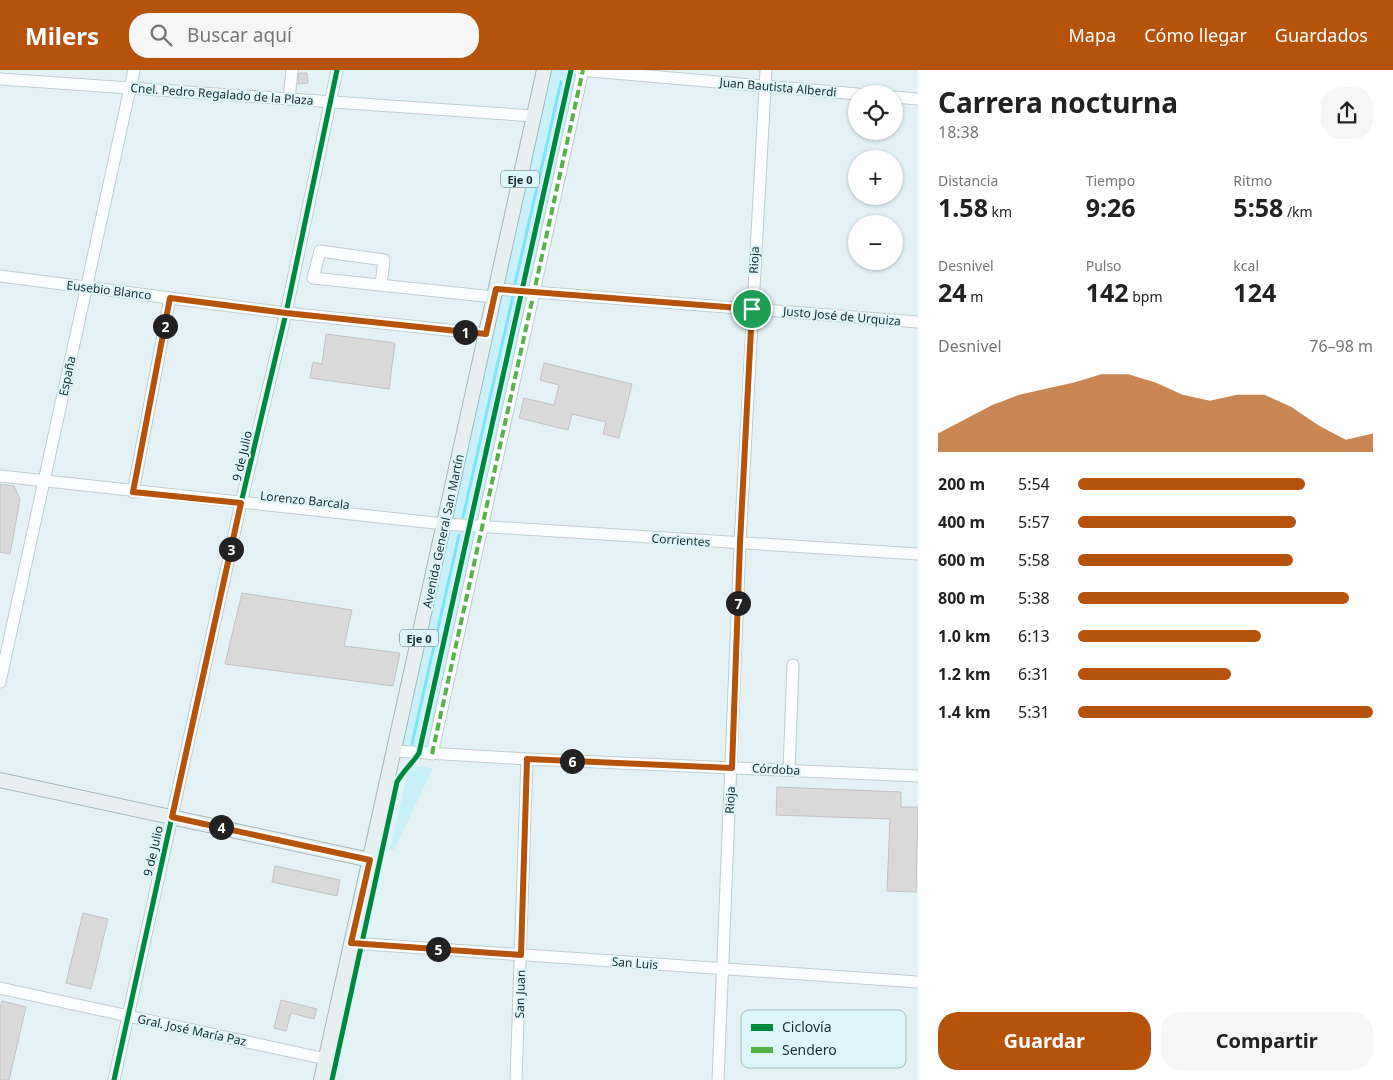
<!DOCTYPE html>
<html lang="es">
<head>
<meta charset="utf-8">
<style>
  :root { --surface:#fff; --page:#f6f6f6; --text:#222; --muted:#767676; --accent:#b45309 }
  body { margin:0; font-family:"Noto Sans",sans-serif; background:var(--page); color:var(--text); height:100vh; display:flex; flex-direction:column; font-size:19px; white-space:nowrap }
  * { box-sizing:border-box; margin:0 }
  p { font-size:16px; color:var(--muted) }
  .icon { flex:none; width:28px; height:28px; fill:none; stroke:currentColor; stroke-width:2; stroke-linecap:round; stroke-linejoin:round }
  .map { position:relative; flex:1; overflow:hidden }
  .details { display:flex; flex-direction:column; background:var(--surface); width:475px }
  .details>* { flex:none }
  .controls { position:absolute; left:848px; top:15px; display:grid; gap:10px }
  .controls a { display:grid; place-items:center; width:55px; height:55px; border-radius:50%; background:var(--surface); box-shadow:0 1px 4px #0004; font-size:25px }
  .pin { position:absolute; display:grid; place-items:center; width:42px; height:42px; color:#fff; margin:-21px; border:2px solid #fff; border-radius:50%; box-shadow:0 1px 5px #0007 }
  .km { position:absolute; width:25px; height:25px; margin:-12px; border-radius:50%; background:#222; color:#fff; font-size:14px; line-height:25px; text-align:center }
  .round { display:grid; place-items:center; flex:none; width:52px; height:52px; border-radius:20px; background:var(--page) }
  .summary { display:flex; align-items:center; justify-content:space-between; height:85px; padding:0 20px }
  h1 { font-size:28px; font-weight:700; line-height:38px }
  .metrics { display:grid; grid-template-columns:repeat(3,1fr); gap:8px; height:85px; padding:5px 20px }
  .metrics div { display:grid; align-content:center }
  .metrics b { font-size:25px; font-weight:700 }
  .metrics small { font-size:14px; font-weight:400 }
  .metrics p { font-size:14px }
  .chart { height:140px; padding:10px 20px }
  .chart p { display:flex; justify-content:space-between }
  .chart svg { width:100%; height:90px; margin-top:5px; fill:var(--accent); opacity:.7 }
  .button { display:flex; gap:10px; margin-top:auto; padding:10px 20px }
  .button a { flex:1; height:58px; border-radius:20px; background:var(--accent); color:#fff; font-size:20px; font-weight:700; line-height:58px; text-align:center }
  .button a+a { background:var(--page); color:var(--text) }
  ul { padding:0 20px; list-style:none; font-size:16px }
  li { display:grid; grid-template-columns:80px 60px 1fr; align-items:center; height:38px }
  li i { height:12px; border-radius:6px; background:var(--accent) }
  header { display:flex; align-items:center; gap:30px; box-sizing:border-box; height:70px; padding:0 25px; background:var(--accent); color:#fff }
  header strong { font-size:24px }
  nav { display:flex; gap:28px; margin-inline-start:auto; font-size:18px }
  .search { width:350px; height:45px; background:var(--page); display:flex; align-items:center; gap:12px; box-sizing:border-box; padding:0 18px; border-radius:20px; color:var(--muted); font-size:19px }
  main { display:flex; flex:1; min-height:0 }
  .map>svg:first-child { display:block }
  .green { fill:#c7f0f9 }
  .lines { fill:none; stroke-linecap:round; stroke-linejoin:round }
  .stream { stroke:#7ee3f6; stroke-width:3 }
  .building { fill:#dad9d9; stroke:#c2c2c1 }
  .minor-casing { stroke:#bfcdd0; stroke-width:13 }
  .major-casing { stroke:#a4b8bc; stroke-width:16 }
  .minor { stroke:#fbfdfe; stroke-width:11 }
  .major { stroke:#e7eff1; stroke-width:14 }
  .quiet { stroke:#55b246; stroke-width:4; stroke-dasharray:8 4; stroke-linecap:butt }
  .cycleway-casing { stroke:#ddf6fc; stroke-width:8 }
  .cycleway { stroke:#00873e; stroke-width:5 }
  .route-casing { stroke:#fff; stroke-width:10 }
  .route { stroke:#b45309; stroke-width:6 }
  .labels { text-anchor:middle; dominant-baseline:central; stroke-width:4; stroke-linejoin:round; paint-order:stroke }
  .shield { fill:#ddf6fc; stroke:#56696d; stroke-width:1 }
  .shield-label { font-size:11px; font-weight:bold; fill:#1c2d30 }
  .street-label { font-size:12px; fill:#1c2d30; stroke:#ddf6fc }
  .key { fill:#ddf6fc; stroke:#a3babf; stroke-width:1 }
  .key-label { font-size:14px; fill:#1c2d30 }
</style>
</head>
<body>
<header>
<strong>Milers</strong>
<div class="search"><svg class="icon" aria-label="search" viewBox="0 0 24 24"><circle cx="10" cy="10" r="6"/><path d="M15 15l6 6"/></svg>Buscar aquí</div>
<nav><a>Mapa</a><a>Cómo llegar</a><a>Guardados</a></nav>
</header>
<main>
<div class="map">
<svg width="918" height="1010" viewBox="0 0 918 1010">
  <rect width="100%" height="100%" fill="#e4f2f5"/>
  <g class="green">
    <polygon points="544,0 583,0 432,684 394,681"/>
    <polygon points="409,696 433,698 394,780 390,780"/>
  </g>
  <g class="lines">
    <g class="stream">
      <polyline points="515,214 561,12"/>
      <polyline points="463,447 513,226"/>
      <polyline points="412,674 459,465"/>
    </g>
  </g>
  <g class="building">
    <polygon points="299,3 307,3 308,13 298,14"/>
    <polygon points="326,264 395,273 389,319 310,308 313,292 322,294"/>
    <polygon points="544,293 632,314 619,368 603,364 606,352 572,344 568,360 519,348 524,328 554,335 559,315 540,310"/>
    <polygon points="0,414 14,416 20,429 10,484 0,482"/>
    <polygon points="242,523 352,540 344,576 400,583 393,616 225,594"/>
    <polygon points="777,717 901,722 901,737 918,737 916,822 887,821 890,749 776,745"/>
    <polygon points="275,796 340,810 337,826 272,812"/>
    <polygon points="83,843 108,849 91,919 66,913"/>
    <polygon points="281,930 317,939 314,949 291,943 286,961 274,958"/>
    <polygon points="2,931 26,937 9,1010 0,1010 0,938"/>
  </g>
  <g class="lines">
    <g class="minor-casing">
      <g id="minor">
        <polyline points="579,0 858,24"/>
        <polyline points="0,9 534,46"/>
        <polyline points="894,27 918,29"/>
        <polyline points="289,29 292,0"/>
        <polyline points="0,206 286,243 486,264"/>
        <polyline points="381,215 384,190 320,181 313,208 494,227"/>
        <polyline points="496,219 918,252"/>
        <polyline points="0,406 444,454 918,484"/>
        <polyline points="133,422 170,228"/>
        <polyline points="0,612 134,0"/>
        <polyline points="394,681 527,689 918,706"/>
        <polyline points="432,684 583,0"/>
        <polyline points="789,700 793,595"/>
        <polyline points="351,873 918,912"/>
        <polyline points="0,918 326,989"/>
        <polyline points="114,1010 241,433 286,243 337,0"/>
        <polyline points="516,1010 527,689"/>
        <polyline points="718,1010 740,473 766,0"/>
      </g>
    </g>
    <g class="major-casing">
      <g id="major">
        <polyline points="0,710 370,790"/>
        <polyline points="321,1010 544,0"/>
      </g>
    </g>
    <use href="#minor" class="minor"/>
    <use href="#major" class="major"/>
    <g class="quiet">
      <polyline points="133,422 170,228"/>
      <polyline points="432,684 583,0"/>
    </g>
    <g class="cycleway-casing">
      <g id="cycleway">
        <polyline points="114,1010 241,433 286,243 337,0"/>
        <path d="M332,1010L397,712C403,701 412,694 419,683L571,0"/>
      </g>
    </g>
    <use href="#cycleway" class="cycleway"/>
  </g>
  <g class="lines">
    <g class="route-casing">
      <polygon id="route" points="496,219 752,239 740,473 732,698 527,689 521,885 351,873 370,790 172,747 241,433 133,422 170,228 286,243 486,264"/>
    </g>
    <use href="#route" class="route"/>
  </g>
  <g class="labels">
    <g class="shield">
      <rect x="501" y="100.5" width="38" height="17" rx="4"/>
      <rect x="400" y="559.5" width="38" height="17" rx="4"/>
    </g>
    <g class="shield-label">
      <text x="520" y="109">Eje 0</text>
      <text x="419" y="568">Eje 0</text>
    </g>
    <g class="street-label">
      <text transform="translate(778 17) rotate(5)">Juan Bautista Alberdi</text>
      <text transform="translate(222 24) rotate(4)">Cnel. Pedro Regalado de la Plaza</text>
      <text transform="translate(754 190) rotate(-87)">Rioja</text>
      <text transform="translate(109 220) rotate(7)">Eusebio Blanco</text>
      <text transform="translate(842 246) rotate(5)">Justo José de Urquiza</text>
      <text transform="translate(67 306) rotate(-78)">España</text>
      <text transform="translate(242 386) rotate(-77)">9 de Julio</text>
      <text transform="translate(305 430) rotate(6)">Lorenzo Barcala</text>
      <text transform="translate(443 461) rotate(-78)">Avenida General San Martín</text>
      <text transform="translate(681 470) rotate(4)">Corrientes</text>
      <text transform="translate(776 699) rotate(3)">Córdoba</text>
      <text transform="translate(730 730) rotate(-87)">Rioja</text>
      <text transform="translate(153 781) rotate(-77)">9 de Julio</text>
      <text transform="translate(635 893) rotate(4)">San Luis</text>
      <text transform="translate(520 924) rotate(-88)">San Juan</text>
      <text transform="translate(192 960) rotate(12)">Gral. José María Paz</text>
    </g>
  </g>
  <rect x="741" y="940" width="165" height="58" rx="8" class="key"/>
  <rect x="751" y="954" width="22" height="7" fill="#00873e"/>
  <rect x="751" y="977" width="22" height="6" fill="#55b246"/>
  <g class="key-label">
    <text x="782" y="962">Ciclovía</text>
    <text x="782" y="985">Sendero</text>
  </g>
</svg>
<div class="controls">
<a><svg class="icon" aria-label="locate" viewBox="0 0 24 24"><circle cx="12" cy="12" r="6"/><path d="M12 2v4M12 18v4M2 12h4M18 12h4"/></svg></a>
<a>+</a>
<a>−</a>
</div>
<div class="pin" style="left:752px;top:239px;background:#1e9e55"><svg class="icon" aria-label="arrive" viewBox="0 0 24 24"><path d="M6 21V4h12l-3 4 3 4H6"/></svg></div>
<b class="km" style="left:465px;top:262px">1</b>
<b class="km" style="left:165px;top:256px">2</b>
<b class="km" style="left:231px;top:479px">3</b>
<b class="km" style="left:221px;top:757px">4</b>
<b class="km" style="left:438px;top:879px">5</b>
<b class="km" style="left:572px;top:691px">6</b>
<b class="km" style="left:738px;top:533px">7</b>
</div>
<section class="details">
<div class="summary"><div><h1>Carrera nocturna</h1><p>18:38</p></div><a class="round"><svg class="icon" aria-label="share" viewBox="0 0 24 24"><path d="M12 15V3M7 8l5-5 5 5M5 13v7h14v-7"/></svg></a></div>
<div class="metrics">
<div><p>Distancia</p><b>1.58<small> km</small></b></div>
<div><p>Tiempo</p><b>9:26</b></div>
<div><p>Ritmo</p><b>5:58<small> /km</small></b></div>
</div>
<div class="metrics">
<div><p>Desnivel</p><b>24<small> m</small></b></div>
<div><p>Pulso</p><b>142<small> bpm</small></b></div>
<div><p>kcal</p><b>124</b></div>
</div>
<div class="chart"><p><span>Desnivel</span>76–98 m</p>
<svg viewBox="0 0 160 44" preserveAspectRatio="none"><path d="M0 44V35L10 28L20 21L30 16L40 13L50 10L60 6L70 6L80 10L90 16L100 19L110 16L120 16L130 22L140 31L150 38L160 35V44z"/></svg>
</div>
<ul>
<li><b>200 m</b>5:54<i style="width:77%"></i></li>
<li><b>400 m</b>5:57<i style="width:74%"></i></li>
<li><b>600 m</b>5:58<i style="width:73%"></i></li>
<li><b>800 m</b>5:38<i style="width:92%"></i></li>
<li><b>1.0 km</b>6:13<i style="width:62%"></i></li>
<li><b>1.2 km</b>6:31<i style="width:52%"></i></li>
<li><b>1.4 km</b>5:31<i style="width:100%"></i></li>
</ul>
<div class="button"><a>Guardar</a><a>Compartir</a></div>
</section>
</main>
</body>
</html>
